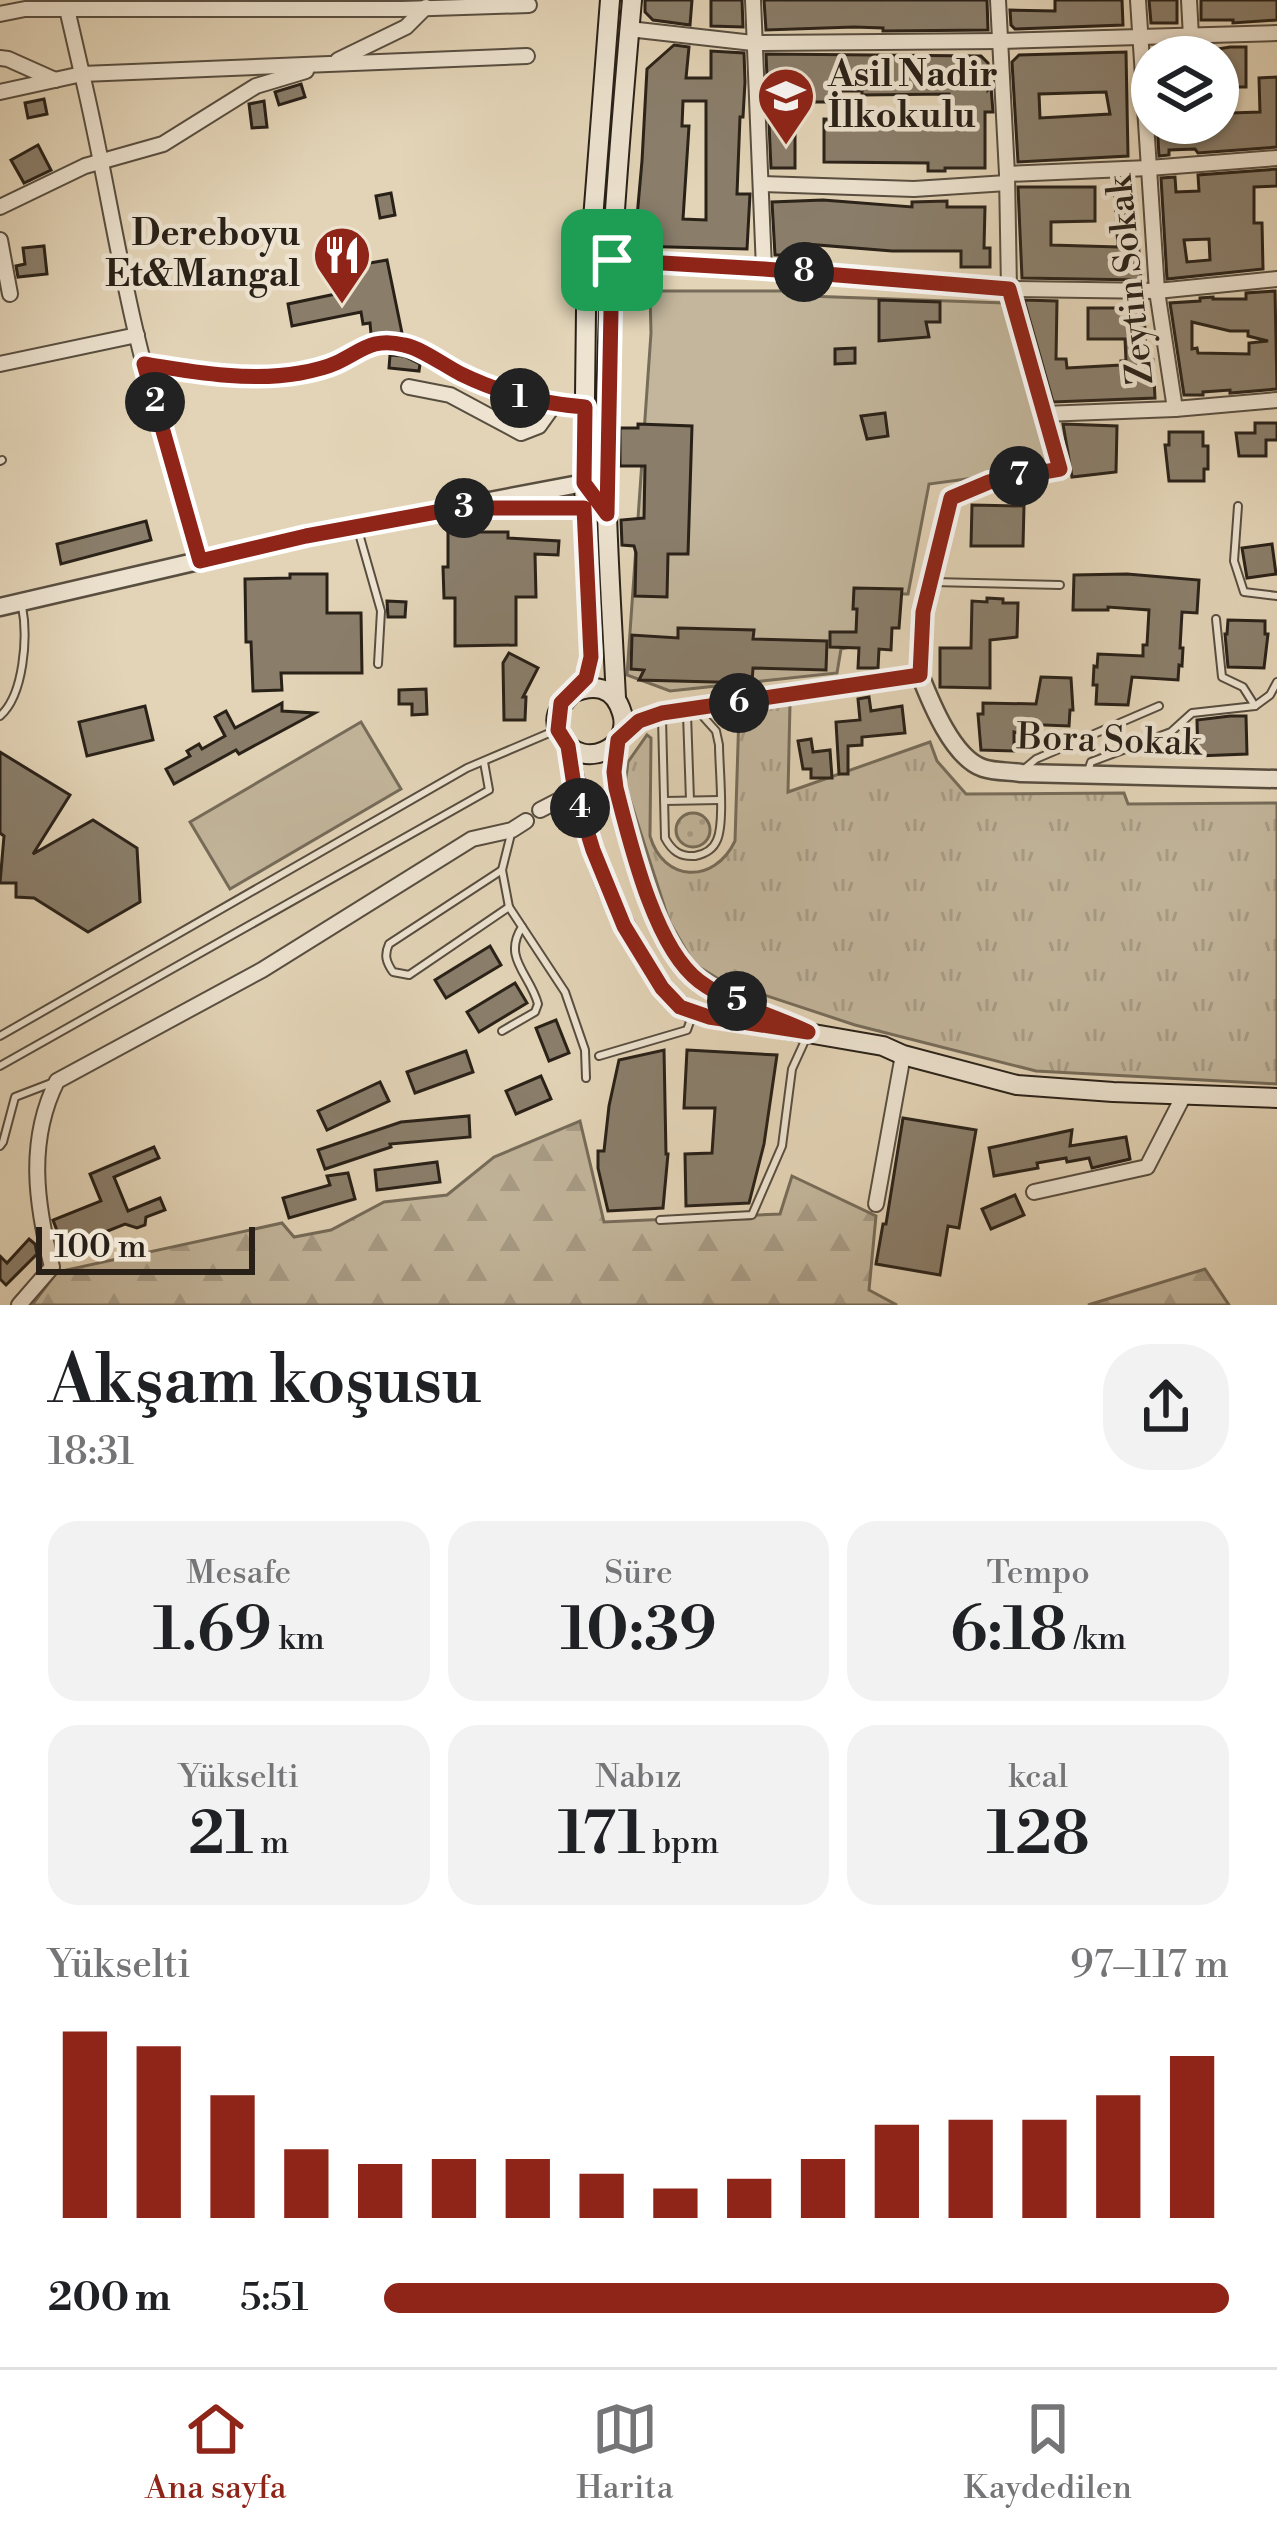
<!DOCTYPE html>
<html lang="tr">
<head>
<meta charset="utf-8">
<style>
  :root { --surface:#fff; --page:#f2f2f2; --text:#202124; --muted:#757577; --line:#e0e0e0; --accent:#8f2418 }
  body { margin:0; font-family:"Libre Bodoni",serif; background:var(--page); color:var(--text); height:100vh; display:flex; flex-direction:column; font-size:45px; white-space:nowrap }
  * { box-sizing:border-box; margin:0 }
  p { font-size:39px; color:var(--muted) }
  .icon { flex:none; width:66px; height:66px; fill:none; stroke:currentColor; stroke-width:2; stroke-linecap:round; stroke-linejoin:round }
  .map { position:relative; height:1305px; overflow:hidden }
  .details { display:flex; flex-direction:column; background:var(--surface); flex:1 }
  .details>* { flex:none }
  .controls { position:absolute; left:1131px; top:36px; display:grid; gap:24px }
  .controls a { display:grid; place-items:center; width:108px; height:108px; border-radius:50%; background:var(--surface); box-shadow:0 3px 9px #0004; font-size:60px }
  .scale { position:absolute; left:36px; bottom:30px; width:219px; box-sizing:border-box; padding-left:12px; border:6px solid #292118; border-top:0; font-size:33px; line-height:42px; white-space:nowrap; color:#292118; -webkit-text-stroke:9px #ede3d0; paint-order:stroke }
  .pin { position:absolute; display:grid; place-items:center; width:102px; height:102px; color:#fff; margin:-51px; border-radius:24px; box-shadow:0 6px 18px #0006 }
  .km { position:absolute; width:60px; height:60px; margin:-30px; border-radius:50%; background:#222; color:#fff; font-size:33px; line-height:60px; text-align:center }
  .round { display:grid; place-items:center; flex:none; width:126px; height:126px; border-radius:48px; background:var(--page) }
  .head { display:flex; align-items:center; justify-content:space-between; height:204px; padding:0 48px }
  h1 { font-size:66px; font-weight:600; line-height:90px }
  .stats { display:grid; grid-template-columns:repeat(3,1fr); gap:18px; height:204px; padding:12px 48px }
  .stats div { display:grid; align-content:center; border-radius:30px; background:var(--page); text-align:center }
  .stats b { font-size:60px; font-weight:600 }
  .stats small { font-size:33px; font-weight:400 }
  .stats p { font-size:33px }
  .chart { height:336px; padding:24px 48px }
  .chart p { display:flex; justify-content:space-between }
  .chart svg { width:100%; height:216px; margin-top:12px; stroke:var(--accent); stroke-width:6 }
  ul { padding:0 48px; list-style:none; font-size:39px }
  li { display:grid; grid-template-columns:192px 144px 1fr; align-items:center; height:90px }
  li i { height:30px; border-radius:15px; background:var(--accent) }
  .tabs { display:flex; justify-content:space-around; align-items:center; height:168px; border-top:3px solid var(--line); background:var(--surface); font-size:33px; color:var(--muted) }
  .tabs a { display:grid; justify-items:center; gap:6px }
  .tabs .on { color:var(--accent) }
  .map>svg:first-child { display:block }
  .grass { fill:url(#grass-dots); stroke:#766c5a; stroke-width:3 }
  .forest { fill:url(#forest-firs); stroke:#766c5a; stroke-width:3 }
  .park { fill:url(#park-tufts); stroke:#766c5a; stroke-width:3 }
  .garden { fill:#c3b69c; stroke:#766c5a; stroke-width:3 }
  .building { fill:#8a7e6b; stroke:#292118; stroke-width:3; fill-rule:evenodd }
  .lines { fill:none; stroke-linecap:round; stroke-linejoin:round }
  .service-casing { stroke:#584e40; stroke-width:10 }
  .minor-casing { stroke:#584e40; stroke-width:18 }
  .tertiary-casing { stroke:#584e40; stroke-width:21 }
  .secondary-casing { stroke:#292118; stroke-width:22 }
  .service { stroke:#ede3d0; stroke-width:6 }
  .minor { stroke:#ede3d0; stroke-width:14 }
  .tertiary { stroke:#ede3d0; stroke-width:16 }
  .secondary { stroke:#ede3d0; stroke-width:18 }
  .route-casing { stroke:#fff; stroke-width:24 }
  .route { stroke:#8f2418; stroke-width:15 }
  .labels { text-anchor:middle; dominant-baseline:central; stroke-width:9; stroke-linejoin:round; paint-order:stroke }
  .poi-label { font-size:36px; font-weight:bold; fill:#292118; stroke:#ede3d0; text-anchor:start }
  .street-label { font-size:36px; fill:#292118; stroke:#ede3d0 }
</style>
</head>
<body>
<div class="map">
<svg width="1277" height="1305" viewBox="0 0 1277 1305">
  <defs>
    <pattern id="grass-dots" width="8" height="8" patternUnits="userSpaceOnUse" patternTransform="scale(3)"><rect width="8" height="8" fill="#c3b69c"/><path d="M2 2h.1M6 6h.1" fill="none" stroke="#a89c86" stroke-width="1.8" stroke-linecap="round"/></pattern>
    <pattern id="forest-firs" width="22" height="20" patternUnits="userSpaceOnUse" patternTransform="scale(3)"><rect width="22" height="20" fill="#c3b69c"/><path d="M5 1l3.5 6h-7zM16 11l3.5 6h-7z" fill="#a89c86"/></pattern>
    <pattern id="park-tufts" width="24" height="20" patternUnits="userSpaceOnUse" patternTransform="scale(3)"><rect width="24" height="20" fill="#c3b69c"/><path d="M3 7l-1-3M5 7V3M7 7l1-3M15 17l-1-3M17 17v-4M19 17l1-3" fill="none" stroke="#a89c86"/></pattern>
  </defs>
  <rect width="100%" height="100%" fill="#e3d4b7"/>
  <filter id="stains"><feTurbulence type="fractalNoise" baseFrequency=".00167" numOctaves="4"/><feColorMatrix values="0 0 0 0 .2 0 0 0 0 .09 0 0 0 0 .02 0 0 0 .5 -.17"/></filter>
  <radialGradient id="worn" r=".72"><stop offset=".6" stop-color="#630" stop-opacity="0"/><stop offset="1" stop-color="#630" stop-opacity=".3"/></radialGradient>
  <circle class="grass" cx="693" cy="830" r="17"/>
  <g class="forest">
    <polygon points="580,1121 604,1222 780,1214 792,1176 876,1216 869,1290 897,1305 32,1305 57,1272 282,1223 294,1237 331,1230 384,1202 447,1195 494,1157"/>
    <polygon points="1205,1269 1229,1305 1088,1305"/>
  </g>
  <path class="park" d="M790,704L788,792L930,742L937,761L966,794L1124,793L1128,804L1277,803V1084L1036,1071L855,1025L722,981L694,964L669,921L625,784L628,762L647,735L651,738L650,836C663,882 714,885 735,841L739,712Z"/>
  <g class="garden">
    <polygon points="654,291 806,291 807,296 1005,303 1056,467 929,484 908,594 870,594 864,644 841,649 837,673 670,691 627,675 651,333 650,293"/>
    <polygon points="361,722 401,789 230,889 190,822"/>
  </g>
  <g class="building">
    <polygon points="645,0 692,0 690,25 653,20 645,12"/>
    <polygon points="711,0 742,0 743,27 711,26"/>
    <polygon points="764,0 987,0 988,30 883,31 883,28 854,27 766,30"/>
    <polygon points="1055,0 1122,0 1123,25 1015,29 1011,25 1010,10 1055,11"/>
    <polygon points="1149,0 1177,0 1177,23 1151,23"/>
    <polygon points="1201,0 1277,0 1277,20 1233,23 1233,20 1201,20"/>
    <path d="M674,45L689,47L686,78H711V51L744,53L745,82L743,117H740L737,194H750L747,249L632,246L634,217H637L642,161L647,69ZM683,101H706V220L683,219L689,126H682Z"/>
    <polygon points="1230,47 1246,47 1246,87 1219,87 1218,49"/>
    <path d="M1126,52L1128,156L1018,162L1012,62L1019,55ZM1106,92L1110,114L1040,118L1039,94Z"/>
    <polygon points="766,54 981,56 988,63 988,90 991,87 993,112 985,112 985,168 945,168 945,171 928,171 928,163 824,162 824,119 922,121 922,129 951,129 949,94 862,95 862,91 832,91 833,102 795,102 795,168 771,168"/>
    <polygon points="1277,77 1277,147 1198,153 1195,149 1169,150 1169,155 1159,156 1157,123 1218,123 1218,99 1230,98 1231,113 1260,112 1259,78"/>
    <polygon points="301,84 305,97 279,105 275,92"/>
    <polygon points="44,99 47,114 28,118 25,103"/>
    <polygon points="264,101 267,127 252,128 249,104"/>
    <polygon points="38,145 51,170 24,183 11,160"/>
    <path d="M1277,169V186L1254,187V223H1262L1263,269L1167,279L1161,178L1175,177L1176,192L1199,191L1198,175ZM1209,239L1210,260L1187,262L1184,240Z"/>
    <polygon points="1134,184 1141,280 1022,278 1018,187 1095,187 1095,221 1051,222 1051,245 1118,247 1114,185"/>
    <polygon points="391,193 395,215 380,218 376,196"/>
    <polygon points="823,200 912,207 912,202 947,201 947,207 985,207 984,248 990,248 990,267 961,267 961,251 892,251 805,244 805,255 775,255 772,202"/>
    <polygon points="44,246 47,274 18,277 16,266 25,264 23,248"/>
    <polygon points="387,260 402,333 371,334 370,323 363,324 361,312 292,326 288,304 345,292 342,279 354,277 353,266"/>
    <path d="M1275,291L1277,389L1230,393V390L1203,392V395H1184L1170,303L1200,301V298L1213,297V299H1246V293ZM1192,322L1230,331H1248V336L1268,341L1249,343V354L1198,353L1197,348L1192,349Z"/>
    <polygon points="879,300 940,302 940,322 926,322 929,337 879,341"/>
    <polygon points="1024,300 1057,301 1056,359 1066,359 1067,368 1121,365 1121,361 1126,361 1125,339 1088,339 1088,308 1125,308 1125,304 1144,304 1146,360 1153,360 1155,398 1053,402"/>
    <polygon points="855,348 855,363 835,364 835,349"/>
    <polygon points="390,355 404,356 420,364 419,371 389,368"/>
    <polygon points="885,413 888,436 867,439 861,416"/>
    <polygon points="1255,423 1277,423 1277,440 1266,440 1266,456 1239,456 1236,433 1255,433"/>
    <polygon points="638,424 692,426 688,554 668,554 667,597 635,596 636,553 634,546 622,545 621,520 644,518 645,466 620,466 620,428 638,428"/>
    <polygon points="1063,424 1117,426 1116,472 1072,477"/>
    <polygon points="1169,432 1203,432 1203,446 1208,446 1208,469 1204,469 1204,481 1169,481 1165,445 1169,445"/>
    <polygon points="972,505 1024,506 1023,546 971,546"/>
    <polygon points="146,521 151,540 61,564 57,544"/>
    <polygon points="448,532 508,532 508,538 559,541 558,555 535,554 536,597 516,597 516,645 455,646 455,598 444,598 443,567 448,567"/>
    <polygon points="1272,544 1276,574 1247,578 1242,548"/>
    <polygon points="290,574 327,574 327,613 361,613 362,673 281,673 282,690 253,691 251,642 246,642 245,579 290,578"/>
    <polygon points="1127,574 1199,580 1197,613 1182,612 1180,648 1183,648 1182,666 1179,665 1178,680 1132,677 1128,705 1096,704 1097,685 1093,685 1094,666 1097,667 1098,654 1143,656 1143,645 1147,645 1149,610 1108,607 1108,610 1073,610 1074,575"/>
    <polygon points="854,588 902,589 899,628 892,628 891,650 879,649 878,668 858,668 859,648 830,647 830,632 856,632 857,609 853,609"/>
    <polygon points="987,598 1003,599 1003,603 1018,603 1017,637 990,640 990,688 940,687 940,648 971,648 972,601 987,602"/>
    <polygon points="387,601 406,602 405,617 388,617"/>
    <polygon points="1228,620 1265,621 1265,634 1268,634 1264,668 1228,667 1225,634 1227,634"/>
    <polygon points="678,628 754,630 753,639 827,641 826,670 753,668 752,683 639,680 644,670 631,669 632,635 678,638"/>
    <polygon points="509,653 538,668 523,697 526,697 525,720 504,720 503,663"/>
    <polygon points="1041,677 1071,678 1073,710 1070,710 1069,726 1019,724 1018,733 1014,732 1014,751 981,750 978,714 983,714 983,703 1036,704"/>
    <polygon points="426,689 427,714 412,715 412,704 399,704 399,690"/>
    <polygon points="869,697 871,711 902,706 905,733 862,737 862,745 848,746 848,774 839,774 836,722 860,720 858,699"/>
    <polygon points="282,703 282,711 315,713 239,754 236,750 174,784 166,769 190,756 187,751 199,744 202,749 225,736 215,717 226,711 235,728"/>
    <polygon points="145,706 153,740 87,756 79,722"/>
    <polygon points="1230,716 1246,716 1247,754 1198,756 1197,720"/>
    <polygon points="811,739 813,752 830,750 832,778 811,778 811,769 803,769 798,741"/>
    <polygon points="0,752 70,795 33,854 93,820 137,848 140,902 88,932 34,898 16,897 16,883 0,883 4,836 0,833"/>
    <polygon points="490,946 501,965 446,998 435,980"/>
    <polygon points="515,983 527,1003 479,1032 467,1012"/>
    <polygon points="556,1020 569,1053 549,1061 536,1028"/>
    <polygon points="664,1050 666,1154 668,1154 663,1208 608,1211 598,1168 598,1151 604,1151 609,1106 619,1060"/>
    <polygon points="687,1050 777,1055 764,1144 749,1203 686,1206 685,1154 712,1153 715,1108 684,1108"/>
    <polygon points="466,1051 473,1072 415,1093 407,1072"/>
    <polygon points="541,1076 551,1099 516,1114 506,1091"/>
    <polygon points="380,1082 389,1101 327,1130 318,1111"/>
    <polygon points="469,1116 470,1137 390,1144 391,1147 325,1169 318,1150 401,1122"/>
    <polygon points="903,1118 976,1130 959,1228 948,1226 940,1275 876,1264 883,1224 886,1224"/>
    <polygon points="1072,1130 1070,1146 1126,1137 1130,1159 1092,1168 1089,1158 1067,1162 1066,1158 1037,1163 1038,1168 994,1176 989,1148"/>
    <polygon points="154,1147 159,1158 114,1177 128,1211 160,1198 165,1210 146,1217 145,1225 137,1228 125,1224 105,1232 107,1235 95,1240 97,1245 67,1257 53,1220 101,1201 90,1174"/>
    <polygon points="437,1162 440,1182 377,1190 375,1170"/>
    <polygon points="348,1173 355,1199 289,1218 283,1198 330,1185 327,1176"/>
    <polygon points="1015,1195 1024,1215 991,1229 982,1209"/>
    <polygon points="29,1239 35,1244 37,1254 6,1285 0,1279 0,1256 7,1263"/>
  </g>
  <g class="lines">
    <g class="service-casing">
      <g id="service">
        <polyline points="0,461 2,460"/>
        <polyline points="1238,506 1234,561 1244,592 1277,596"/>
        <polyline points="358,530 381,611 378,664"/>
        <polyline points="933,582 1060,585"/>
        <polyline points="1216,619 1222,677 1243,687 1255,706"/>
        <polyline points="687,714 690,800"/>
        <path d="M0,716C24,695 28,637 22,606"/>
        <path d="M662,718L665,838C672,851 680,857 695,856C705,854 713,850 717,840C725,822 719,767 719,745L716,731L699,712"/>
        <polyline points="1023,770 1036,759 1159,706"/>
        <polyline points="1088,771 1091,762 1171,732 1192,713 1255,706 1270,695 1277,682"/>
        <polyline points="665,801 719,800"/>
        <polyline points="511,834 502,870 509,907 565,992 585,1050 586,1078"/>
        <path d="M502,870L389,944C384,955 386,962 393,972L409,975L509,907"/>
        <path d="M502,1031L535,1012L538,1004C530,974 502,958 522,927"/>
        <polyline points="0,1036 467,768 554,731"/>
        <polyline points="599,1056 687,1030 691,1019"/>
        <polyline points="0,1066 489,790 484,762"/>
        <polyline points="0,1146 3,1142 15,1097 54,1082"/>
        <polyline points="660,1220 752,1215 782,1146 792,1069 808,1034"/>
      </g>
    </g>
    <g class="minor-casing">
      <g id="minor">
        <polyline points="753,0 764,269"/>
        <polyline points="1138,0 1157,291 1175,409"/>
        <polyline points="1189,0 1191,37"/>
        <polyline points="67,9 82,74 527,56"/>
        <polyline points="0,14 25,9 402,9 529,5"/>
        <polyline points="629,29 753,43 1000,41 1277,33"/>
        <polyline points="0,58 8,59 55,80"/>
        <polyline points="338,60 406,27 426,7"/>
        <path d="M0,92L82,74C103,161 116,250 137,337C155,412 179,486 200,561"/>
        <polyline points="1007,174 1149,168 1277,158"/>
        <polyline points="761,184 914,189 1007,183"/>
        <polyline points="0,207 85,166 163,144 256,86 306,71"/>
        <polyline points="0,240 10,294"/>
        <polyline points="612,260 764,269 1009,289 1157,291 1277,279"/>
        <polyline points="0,364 137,335"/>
        <polyline points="144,364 191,371 280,376 337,362 354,351 379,343 408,345 491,387 544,404 585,407"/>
        <polyline points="409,387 450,395 521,433 539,426 554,405"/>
        <polyline points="1043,414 1175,409 1277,400"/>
        <polyline points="920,675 923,612 951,498 989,482 1060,469 1009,289 1007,174 998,0"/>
        <polyline points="540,810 575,792"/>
        <polyline points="1034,1192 1147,1167 1185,1093"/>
        <polyline points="876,1204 903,1055"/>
        <path d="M19,1305L52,1267C36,1204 27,1141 57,1081L262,970L472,839L512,830L526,821"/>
      </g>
    </g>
    <g class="tertiary-casing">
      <g id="tertiary">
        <polyline points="501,508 584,509"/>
        <polyline points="0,607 306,536 584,483"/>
        <path d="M618,740L639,721L662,713L920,675C931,703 953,758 983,768C995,772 1008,771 1021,773L1277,779"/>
      </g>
    </g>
    <g class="secondary-casing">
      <g id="secondary">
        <path d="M570,694C594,683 614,686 622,713C633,748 583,771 563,739C542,708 576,697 586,675C589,669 590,663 591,657L584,483L586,310L610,0"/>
        <path d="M616,698C613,637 609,576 607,514C602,345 617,169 632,0"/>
        <path d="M618,740L614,772L616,788C631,843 655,948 700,982C728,1002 763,1011 793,1025"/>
        <path d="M568,746C580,822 603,892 643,958C657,980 668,1001 692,1013L883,1046L903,1055L1017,1085L1113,1092L1277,1098"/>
      </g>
    </g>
    <use href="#service" class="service"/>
    <use href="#minor" class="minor"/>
    <use href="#tertiary" class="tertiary"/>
    <use href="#secondary" class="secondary"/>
  </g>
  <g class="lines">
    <g class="route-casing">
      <path id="route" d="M612,260L764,269L1009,289L1060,469L989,482L951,498L923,612L920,675L662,713L639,721L618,740L614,772L616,788C630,842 654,947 699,981C731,1005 773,1015 808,1032L709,1017L680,1007L662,988L624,926L593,850L575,792L568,746L558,730L561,703L586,678L591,657L584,508H458L306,536L200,561L144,364C194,372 250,382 300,373C311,371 325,368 336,363C362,351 372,337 404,345C421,348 445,366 461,374C502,394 541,404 585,407L584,483L607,514Z"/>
    </g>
    <use href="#route" class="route"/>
  </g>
  <defs>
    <g id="school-pin" transform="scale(3)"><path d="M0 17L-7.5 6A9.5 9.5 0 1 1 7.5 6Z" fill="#8f2418" stroke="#ede3d0"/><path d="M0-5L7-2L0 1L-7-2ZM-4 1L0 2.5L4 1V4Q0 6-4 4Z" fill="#fff"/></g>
    <g id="restaurant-pin" transform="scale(3)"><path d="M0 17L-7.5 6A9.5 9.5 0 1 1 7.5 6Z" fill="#8f2418" stroke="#ede3d0"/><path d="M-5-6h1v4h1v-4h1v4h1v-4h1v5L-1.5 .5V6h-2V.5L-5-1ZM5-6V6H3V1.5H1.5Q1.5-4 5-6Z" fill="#fff"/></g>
  </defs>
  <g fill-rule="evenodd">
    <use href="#school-pin" x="786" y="96"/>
    <use href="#restaurant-pin" x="342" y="255"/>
  </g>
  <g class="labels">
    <g class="poi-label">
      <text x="828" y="75">Asil Nadir<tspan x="828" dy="41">İlkokulu</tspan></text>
      <text x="300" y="234" text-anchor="end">Dereboyu<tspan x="300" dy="41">Et&amp;Mangal</tspan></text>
    </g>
    <g class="street-label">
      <text transform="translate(1131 280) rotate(-96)">Zeytin Sokak</text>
      <text transform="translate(1109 741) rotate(2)">Bora Sokak</text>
    </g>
  </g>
  <rect width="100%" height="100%" filter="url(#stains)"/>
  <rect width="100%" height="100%" fill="url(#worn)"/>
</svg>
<div class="controls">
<a><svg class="icon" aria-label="layers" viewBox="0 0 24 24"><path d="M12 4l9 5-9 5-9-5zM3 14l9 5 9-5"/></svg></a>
</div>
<div class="scale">100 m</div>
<div class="pin" style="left:612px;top:260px;background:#1e9e55"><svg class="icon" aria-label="arrive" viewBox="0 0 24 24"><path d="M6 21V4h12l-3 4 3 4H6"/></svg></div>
<b class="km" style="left:520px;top:398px">1</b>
<b class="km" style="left:155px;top:402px">2</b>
<b class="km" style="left:464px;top:508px">3</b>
<b class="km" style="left:580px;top:808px">4</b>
<b class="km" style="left:737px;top:1001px">5</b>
<b class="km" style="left:739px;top:703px">6</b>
<b class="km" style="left:1019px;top:476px">7</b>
<b class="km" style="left:804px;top:272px">8</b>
</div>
<section class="details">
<div class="head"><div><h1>Akşam koşusu</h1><p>18:31</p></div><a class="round"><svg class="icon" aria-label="share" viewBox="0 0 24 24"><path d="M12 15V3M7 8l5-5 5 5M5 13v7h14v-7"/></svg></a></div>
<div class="stats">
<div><p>Mesafe</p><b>1.69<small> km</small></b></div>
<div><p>Süre</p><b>10:39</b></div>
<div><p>Tempo</p><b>6:18<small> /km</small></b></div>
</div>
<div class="stats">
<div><p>Yükselti</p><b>21<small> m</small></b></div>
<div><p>Nabız</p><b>171<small> bpm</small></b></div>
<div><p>kcal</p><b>128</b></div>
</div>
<div class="chart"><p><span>Yükselti</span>97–117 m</p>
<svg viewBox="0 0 160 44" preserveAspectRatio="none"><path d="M5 44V6M15 44V9M25 44V19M35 44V30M45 44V33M55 44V32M65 44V32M75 44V35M85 44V38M95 44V36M105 44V32M115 44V25M125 44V24M135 44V24M145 44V19M155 44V11"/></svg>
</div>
<ul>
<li><b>200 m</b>5:51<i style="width:100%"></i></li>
</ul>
</section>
<nav class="tabs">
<a class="on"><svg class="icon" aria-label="home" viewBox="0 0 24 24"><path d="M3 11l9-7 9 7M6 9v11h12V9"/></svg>Ana sayfa</a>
<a><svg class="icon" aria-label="map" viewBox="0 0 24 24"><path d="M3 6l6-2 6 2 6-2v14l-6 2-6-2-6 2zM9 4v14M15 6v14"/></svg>Harita</a>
<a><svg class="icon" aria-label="saved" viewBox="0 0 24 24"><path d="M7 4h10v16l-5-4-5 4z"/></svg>Kaydedilen</a>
</nav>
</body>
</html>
